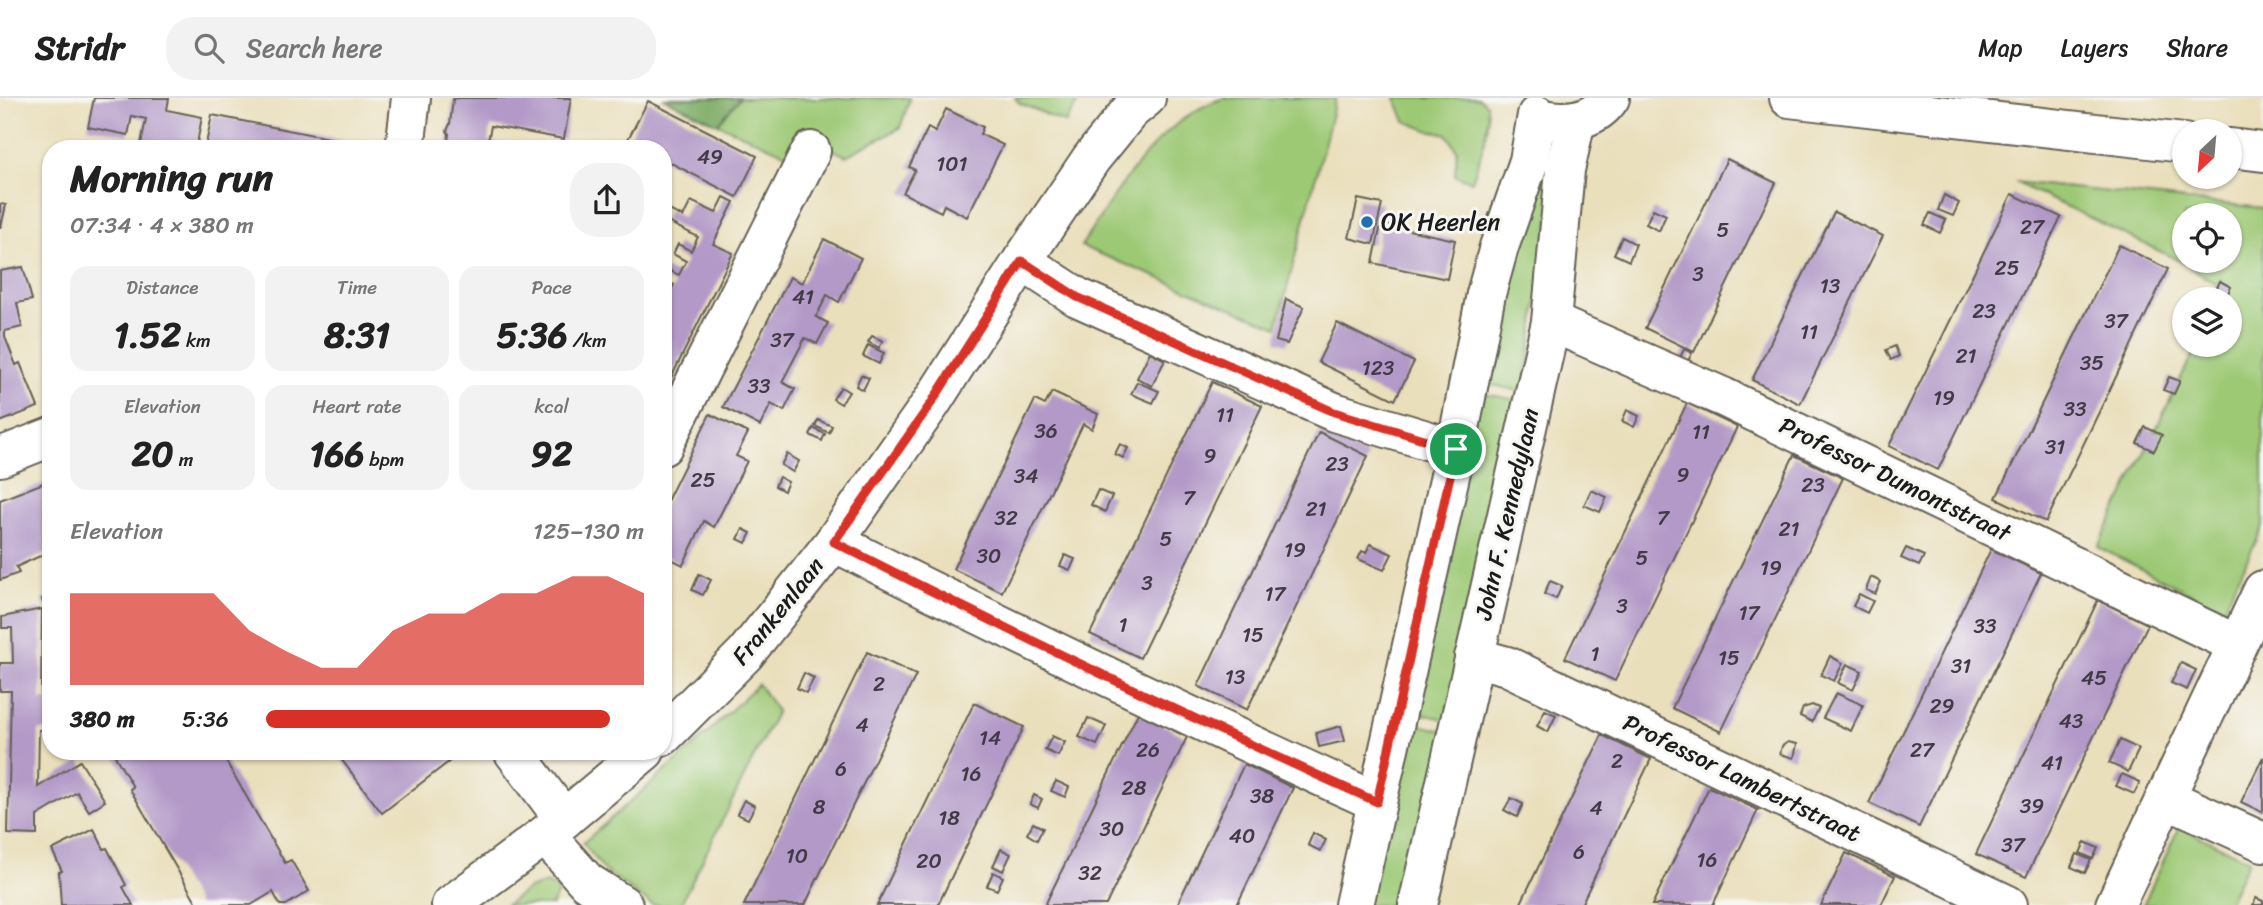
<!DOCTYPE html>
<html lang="en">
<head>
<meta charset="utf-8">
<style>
  :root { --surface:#fff; --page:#f2f2f2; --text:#222; --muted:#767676; --line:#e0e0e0; --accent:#d93025 }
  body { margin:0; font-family:Sriracha,sans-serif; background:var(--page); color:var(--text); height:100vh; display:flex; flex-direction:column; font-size:26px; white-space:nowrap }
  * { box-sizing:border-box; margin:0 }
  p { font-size:23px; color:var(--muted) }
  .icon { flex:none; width:38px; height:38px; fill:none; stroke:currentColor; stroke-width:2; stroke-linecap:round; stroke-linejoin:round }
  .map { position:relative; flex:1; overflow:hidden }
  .side { position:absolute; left:42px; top:42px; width:630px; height:620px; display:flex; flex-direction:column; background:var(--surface); border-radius:28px; box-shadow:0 2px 5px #0004 }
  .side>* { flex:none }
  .needle { width:46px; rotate:206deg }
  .controls { position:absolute; left:2172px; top:21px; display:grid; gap:14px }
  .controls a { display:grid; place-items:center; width:70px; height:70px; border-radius:50%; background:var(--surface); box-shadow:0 2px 5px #0004; font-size:35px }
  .pin { position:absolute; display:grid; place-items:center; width:60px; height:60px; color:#fff; margin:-30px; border:4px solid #fff; border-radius:50%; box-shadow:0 2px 7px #0007 }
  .round { display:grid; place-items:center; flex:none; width:74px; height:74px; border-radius:28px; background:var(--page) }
  .head { display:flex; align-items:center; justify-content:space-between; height:119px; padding:0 28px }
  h1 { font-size:38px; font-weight:700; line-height:52px }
  .metrics { display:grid; grid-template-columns:repeat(3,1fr); gap:10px; height:119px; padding:7px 28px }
  .metrics div { display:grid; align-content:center; border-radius:18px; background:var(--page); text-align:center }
  .metrics b { font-size:35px; font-weight:700 }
  .metrics small { font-size:19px; font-weight:400 }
  .metrics p { font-size:19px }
  .chart { height:196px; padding:14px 28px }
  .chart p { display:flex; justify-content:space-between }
  .chart svg { width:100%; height:126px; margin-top:7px; fill:var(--accent); opacity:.7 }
  ul { padding:0 28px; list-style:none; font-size:23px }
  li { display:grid; grid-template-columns:112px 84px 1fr; align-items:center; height:52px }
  li i { height:18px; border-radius:9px; background:var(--accent) }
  header { display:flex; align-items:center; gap:42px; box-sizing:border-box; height:98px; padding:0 35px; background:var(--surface); border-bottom:2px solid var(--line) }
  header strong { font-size:33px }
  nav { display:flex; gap:38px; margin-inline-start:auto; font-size:24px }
  .search { width:490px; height:63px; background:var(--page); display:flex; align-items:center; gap:18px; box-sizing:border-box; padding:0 24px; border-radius:28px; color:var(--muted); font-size:26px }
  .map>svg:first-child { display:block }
  .green { fill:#9dc975; stroke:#5c7248; stroke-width:2; fill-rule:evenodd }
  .forest { fill:#7ead66; stroke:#4d6441; stroke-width:2 }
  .building { fill:#b299c7 }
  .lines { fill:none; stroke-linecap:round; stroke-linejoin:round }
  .minor-casing { stroke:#646054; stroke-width:42 }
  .minor { stroke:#fff; stroke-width:38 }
  .route-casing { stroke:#fff; stroke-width:14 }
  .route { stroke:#d93025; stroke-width:9 }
  .poi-dot { fill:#1f6fb2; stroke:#f6f6f2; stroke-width:2.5 }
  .labels { text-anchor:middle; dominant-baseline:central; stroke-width:6; stroke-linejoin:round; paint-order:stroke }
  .number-label { font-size:21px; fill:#423b47 }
  .poi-label { font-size:24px; fill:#1c1c1c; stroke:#f6f6f2; text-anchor:start }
  .street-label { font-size:24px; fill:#1c1c1c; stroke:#f6f6f2 }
</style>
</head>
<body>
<header>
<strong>Stridr</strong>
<div class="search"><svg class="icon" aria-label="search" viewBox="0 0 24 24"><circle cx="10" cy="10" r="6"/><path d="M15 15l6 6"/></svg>Search here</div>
<nav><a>Map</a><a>Layers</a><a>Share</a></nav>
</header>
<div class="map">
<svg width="2263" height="807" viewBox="0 0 2263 807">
  <rect width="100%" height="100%" fill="#f6f6f2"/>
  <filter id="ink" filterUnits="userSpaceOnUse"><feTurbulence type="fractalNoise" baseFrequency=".0143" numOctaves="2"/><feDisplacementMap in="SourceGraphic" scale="14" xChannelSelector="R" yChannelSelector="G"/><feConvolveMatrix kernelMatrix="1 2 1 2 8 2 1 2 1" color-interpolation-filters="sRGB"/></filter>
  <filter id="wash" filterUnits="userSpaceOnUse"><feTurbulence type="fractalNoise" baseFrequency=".00686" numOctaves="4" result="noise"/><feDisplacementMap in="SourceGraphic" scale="28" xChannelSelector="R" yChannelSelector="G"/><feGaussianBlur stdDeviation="1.57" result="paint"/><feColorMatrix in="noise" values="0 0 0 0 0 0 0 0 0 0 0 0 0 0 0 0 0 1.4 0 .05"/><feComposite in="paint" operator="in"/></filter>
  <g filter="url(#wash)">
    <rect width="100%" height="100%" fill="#eadfbb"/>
    <g class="green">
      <polygon points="740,0 910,0 900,30 846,58 804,38 795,60 718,26"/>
      <polygon points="1015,0 1080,0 1066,25 1019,5"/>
      <path d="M1224,0H1336L1277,229L1081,148C1116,95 1160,19 1224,0Z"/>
      <path d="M1395,0H1479L1487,7C1490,34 1480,58 1472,84L1455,77L1457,52L1447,36L1427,32L1405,23Z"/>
      <polygon points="1542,78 1556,80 1524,294 1479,284 1491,220"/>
      <path d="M2015,84L2263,110V429L2223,512L2098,449L2197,247H2230V201H2219L2224,191L2176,161ZM2184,117H2230V163H2184Z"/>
      <polygon points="1476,294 1521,303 1452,623 1406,612"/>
      <polygon points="758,586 777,613 680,807 652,807 604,772 583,745 694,648"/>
      <polygon points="1403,623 1449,634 1409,807 1362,807"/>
      <polygon points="2179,729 2249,762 2227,807 2143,807"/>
      <polygon points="546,785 559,792 552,807 506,807 528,791"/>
    </g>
    <polygon class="forest" points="663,0 740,0 718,26"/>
    <g id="blocks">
      <g class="building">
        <polygon points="94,0 169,0 167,12 202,19 196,51 140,51 146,21 132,18 128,37 88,29"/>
        <polygon points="459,0 571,0 564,41 491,28 488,43 524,51 447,51 449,36 447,33 450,26 453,1"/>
        <polygon points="648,3 757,58 737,99 663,61 663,51 642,51 627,43"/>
        <polygon points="946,11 983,29 980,36 1003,47 967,119 944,107 941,114 903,95 915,72 909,69 928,30 935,34"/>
        <polygon points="212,17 354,45 352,51 205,51"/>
        <polygon points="1727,61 1776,85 1694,254 1645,230"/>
        <polygon points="2012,96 2061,119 1938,372 1889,348"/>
        <polygon points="1944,97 1959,105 1953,118 1938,112"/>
        <polygon points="724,99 734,104 713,146 733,155 663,296 663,201 666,202 674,187 663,181 663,175 666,171 679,177 686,163 673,156 678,146 691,153 698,139 664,122 669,112 683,119 691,103 716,115"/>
        <polygon points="1358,101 1382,106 1373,146 1349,140"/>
        <polygon points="0,106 6,107 1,129 0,129"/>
        <polygon points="1653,111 1666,117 1659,133 1646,126"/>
        <polygon points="1834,114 1883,138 1800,306 1752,282"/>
        <polygon points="1930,115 1946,122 1940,135 1924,127"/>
        <polygon points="1381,126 1455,142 1447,181 1373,165"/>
        <polygon points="1622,139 1636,146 1629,163 1614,156"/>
        <polygon points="824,141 861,160 839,204 827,197 816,219 828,225 817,246 805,240 782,284 795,291 784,313 771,306 760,328 723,309 790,179 802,185"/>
        <polygon points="2119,147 2168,171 2046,424 1996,400"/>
        <polygon points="23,169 32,202 17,205 22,229 5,233 5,239 16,267 20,265 38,309 0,324 0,173"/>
        <polygon points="2220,183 2231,189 2225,201 2214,196"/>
        <polygon points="1286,201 1304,209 1287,246 1276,243"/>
        <polygon points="1337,225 1414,264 1395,302 1318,264"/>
        <polygon points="872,238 883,243 879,250 868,244"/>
        <polygon points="868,247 884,255 879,266 863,258"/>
        <polygon points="1895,248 1899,258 1891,262 1886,252"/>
        <polygon points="1684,251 1692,255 1687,265 1679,262"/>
        <polygon points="1150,254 1165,262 1152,288 1137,280"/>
        <polygon points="861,277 869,280 863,292 856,288"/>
        <polygon points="2169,279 2180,283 2174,296 2163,292"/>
        <polygon points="1137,284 1159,293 1153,305 1131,296"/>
        <polygon points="1212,284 1262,308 1140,560 1090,536"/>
        <polygon points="841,289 849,294 841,306 833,301"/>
        <polygon points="1052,294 1098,316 1092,331 1083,326 1002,494 953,471 1035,302 1045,307"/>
        <polygon points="1687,305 1737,329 1615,583 1565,560"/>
        <polygon points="1627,312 1639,318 1634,329 1622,323"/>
        <polygon points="710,316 748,335 736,358 747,363 714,429 704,423 683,467 663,457 663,411"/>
        <polygon points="818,322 832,328 829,335 815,328"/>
        <polygon points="2145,329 2162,337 2154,353 2137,345"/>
        <polygon points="813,330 825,336 822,343 810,337"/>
        <polygon points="1319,334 1368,358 1247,612 1198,588"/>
        <polygon points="1120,346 1128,350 1123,360 1115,356"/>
        <polygon points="787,356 799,363 793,374 781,367"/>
        <polygon points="1794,357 1843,380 1721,634 1672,610"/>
        <polygon points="779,379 788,384 784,393 775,388"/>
        <polygon points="51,382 51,453 16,469 19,475 0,482 0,402"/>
        <polygon points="1098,392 1112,398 1105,414 1091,407"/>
        <polygon points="1591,392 1607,399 1600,414 1584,407"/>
        <polygon points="743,431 751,435 746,445 738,441"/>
        <polygon points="1370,446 1392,456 1384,472 1358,461 1362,453 1366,455"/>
        <polygon points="1906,450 1924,458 1919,468 1901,460"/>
        <polygon points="1991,451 2041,475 1919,729 1869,705"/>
        <polygon points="1065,457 1075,461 1070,472 1060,468"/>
        <polygon points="699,476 711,482 703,497 692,492"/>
        <polygon points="1871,479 1881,484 1875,496 1866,492"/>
        <polygon points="1550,483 1562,488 1556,501 1544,496"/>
        <polygon points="1859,496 1873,503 1867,515 1853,508"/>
        <polygon points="51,498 51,508 45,509 42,501"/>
        <polygon points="2098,502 2148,526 2026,779 1976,756"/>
        <polygon points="42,511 41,602 51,602 51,632 39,632 38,689 80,663 105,703 89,713 77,694 37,718 37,737 8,736 11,593 0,593 0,565 13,565 12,530 2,530 2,519"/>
        <polygon points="867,554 916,577 814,788 805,807 744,807"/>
        <polygon points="1830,558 1843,565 1834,583 1821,577"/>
        <polygon points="2181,565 2196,572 2187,592 2171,585"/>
        <polygon points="1847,566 1862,573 1853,592 1838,585"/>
        <polygon points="804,575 814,580 806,595 797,590"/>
        <polygon points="1836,595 1863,607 1851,633 1823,620"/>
        <polygon points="974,605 1024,629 962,757 938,807 877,807"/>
        <polygon points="1812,607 1819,610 1812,624 1800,618 1803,610"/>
        <polygon points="1545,612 1556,617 1548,634 1537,628"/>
        <polygon points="1138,615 1187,639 1106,807 1045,807"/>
        <polygon points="1088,620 1106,628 1097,647 1079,639"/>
        <polygon points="1341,628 1345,643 1319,649 1316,635"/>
        <polygon points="1602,637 1651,661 1581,807 1520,807"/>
        <polygon points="1052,638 1065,644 1058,658 1045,652"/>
        <polygon points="2120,642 2139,651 2128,674 2109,665"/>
        <polygon points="1788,644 1797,646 1794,660 1780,656 1782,648"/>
        <polygon points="125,653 220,653 285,765 291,762 309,793 286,807 280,807 273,794 251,807 198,807 130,691 133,689 115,658"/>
        <polygon points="335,653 463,653 382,715"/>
        <polygon points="2263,659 2263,712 2262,714 2241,704"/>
        <polygon points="1244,666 1293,690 1237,807 1177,807"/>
        <polygon points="2122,676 2140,684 2134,696 2116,688"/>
        <polygon points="1056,683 1069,689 1065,699 1051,693"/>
        <polygon points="1709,689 1758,712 1713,807 1652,807"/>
        <polygon points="1034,697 1042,701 1038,710 1030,706"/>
        <polygon points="1511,700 1523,706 1517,719 1504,712"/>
        <polygon points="744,702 755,708 748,721 737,716"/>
        <polygon points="1033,725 1043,730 1037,742 1027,736"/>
        <polygon points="94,731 104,751 107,750 126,787 123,789 133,807 61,807 59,774 62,773 52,752"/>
        <polygon points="1313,735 1326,742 1320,753 1308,747"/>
        <polygon points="2085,744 2098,750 2093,761 2080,755"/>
        <polygon points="1001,751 1011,756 1003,773 993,768"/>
        <polygon points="1846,755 1895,778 1881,807 1821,807"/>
        <polygon points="2077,756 2091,762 2085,775 2071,769"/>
        <polygon points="993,774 1003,779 997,792 987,788"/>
        <polygon points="2256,800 2263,803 2263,807 2253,807"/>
      </g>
    </g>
  </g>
  <g filter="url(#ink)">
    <use href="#blocks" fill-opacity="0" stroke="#646054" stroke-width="2"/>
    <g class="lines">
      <g class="minor-casing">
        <g id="minor">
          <polyline points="1789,0 2184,45"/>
          <path d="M1550,22C1573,25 1597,20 1610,0"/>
          <polyline points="2230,50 2263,54"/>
          <polyline points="405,51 411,0"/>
          <polyline points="1022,163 1077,199 1334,314 1456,351"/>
          <polyline points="1551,224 1723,299 2236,546"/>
          <polyline points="663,348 811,53"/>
          <polyline points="0,359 51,339"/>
          <path d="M834,444C1013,535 1194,621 1377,704"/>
          <polyline points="1474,559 1507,568 2008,807"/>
          <polyline points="663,638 745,556 834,444 932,304 1022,163 1091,61 1130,13 1146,0"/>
          <polyline points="513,653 564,721"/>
          <polyline points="2166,700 2263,744"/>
          <polyline points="545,737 587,784 623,807"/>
          <polyline points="451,807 545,737 645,653"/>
          <polyline points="1354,807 1456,351 1486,196 1499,149 1529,63 1537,17"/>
          <polyline points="1418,807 1551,224 1565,72 1576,22"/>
          <polyline points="2115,807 2263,492"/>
        </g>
      </g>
      <use href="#minor" class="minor"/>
    </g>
  </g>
  <g class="lines" filter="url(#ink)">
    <g class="route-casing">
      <path id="route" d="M1022,163L1077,199L1334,314L1456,351L1377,704C1194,622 1013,535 834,444L932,304Z"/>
    </g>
    <use href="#route" class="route"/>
  </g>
  <circle class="poi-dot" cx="1367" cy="124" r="7"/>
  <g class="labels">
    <g class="number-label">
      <text x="710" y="59">49</text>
      <text x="952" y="66">101</text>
      <text x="2032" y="129">27</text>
      <text x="1723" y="132">5</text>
      <text x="2007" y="170">25</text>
      <text x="1698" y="176">3</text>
      <text x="1830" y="188">13</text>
      <text x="803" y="199">41</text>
      <text x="1984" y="213">23</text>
      <text x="2116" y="223">37</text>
      <text x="1809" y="234">11</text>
      <text x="782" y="242">37</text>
      <text x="1966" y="258">21</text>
      <text x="2092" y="265">35</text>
      <text x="1378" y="270">123</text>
      <text x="759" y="288">33</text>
      <text x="1944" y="300">19</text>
      <text x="2075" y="311">33</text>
      <text x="1225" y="317">11</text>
      <text x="1046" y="333">36</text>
      <text x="1701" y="334">11</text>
      <text x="2055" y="349">31</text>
      <text x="1210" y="358">9</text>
      <text x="1337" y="366">23</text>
      <text x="1683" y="377">9</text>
      <text x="1026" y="378">34</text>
      <text x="703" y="382">25</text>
      <text x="1813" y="387">23</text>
      <text x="1189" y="400">7</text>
      <text x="1316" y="411">21</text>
      <text x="1006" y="420">32</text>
      <text x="1663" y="420">7</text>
      <text x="1789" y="431">21</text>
      <text x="1166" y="441">5</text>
      <text x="1295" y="452">19</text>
      <text x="989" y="458">30</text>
      <text x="1642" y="460">5</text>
      <text x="1771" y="470">19</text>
      <text x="1147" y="485">3</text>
      <text x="1275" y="496">17</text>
      <text x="1622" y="508">3</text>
      <text x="1749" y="515">17</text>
      <text x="1123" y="527">1</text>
      <text x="1985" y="528">33</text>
      <text x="1253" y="537">15</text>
      <text x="1595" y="556">1</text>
      <text x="1729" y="560">15</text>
      <text x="1961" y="568">31</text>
      <text x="1235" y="579">13</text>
      <text x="2094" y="580">45</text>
      <text x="879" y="586">2</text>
      <text x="1942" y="608">29</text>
      <text x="2071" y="623">43</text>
      <text x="862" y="627">4</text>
      <text x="990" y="640">14</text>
      <text x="1148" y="652">26</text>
      <text x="1922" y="652">27</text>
      <text x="1617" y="663">2</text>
      <text x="2052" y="665">41</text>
      <text x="841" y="671">6</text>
      <text x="971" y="676">16</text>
      <text x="1134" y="690">28</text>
      <text x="1262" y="698">38</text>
      <text x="2032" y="708">39</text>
      <text x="819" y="709">8</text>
      <text x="1596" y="710">4</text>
      <text x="949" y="720">18</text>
      <text x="1112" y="731">30</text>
      <text x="1242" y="738">40</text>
      <text x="2013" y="747">37</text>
      <text x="1579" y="754">6</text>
      <text x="797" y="758">10</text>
      <text x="1707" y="762">16</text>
      <text x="929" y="763">20</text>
      <text x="1090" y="775">32</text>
    </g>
    <g class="poi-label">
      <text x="1381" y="124">OK Heerlen</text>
    </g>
    <g class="street-label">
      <text transform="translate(1895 381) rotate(26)">Professor Dumontstraat</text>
      <text transform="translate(1507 416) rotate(-77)">John F. Kennedylaan</text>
      <text transform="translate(778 513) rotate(-51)">Frankenlaan</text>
      <text transform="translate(1742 680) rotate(26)">Professor Lambertstraat</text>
    </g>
  </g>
</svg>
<div class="controls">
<a><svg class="needle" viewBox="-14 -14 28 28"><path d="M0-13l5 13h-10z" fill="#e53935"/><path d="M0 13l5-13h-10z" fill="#767676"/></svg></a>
<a><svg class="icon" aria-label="locate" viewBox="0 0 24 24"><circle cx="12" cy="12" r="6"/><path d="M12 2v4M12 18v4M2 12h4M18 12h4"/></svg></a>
<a><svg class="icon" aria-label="layers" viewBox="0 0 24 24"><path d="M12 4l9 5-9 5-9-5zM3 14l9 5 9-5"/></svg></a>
</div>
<div class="pin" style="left:1456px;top:351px;background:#1e9e55"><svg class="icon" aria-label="arrive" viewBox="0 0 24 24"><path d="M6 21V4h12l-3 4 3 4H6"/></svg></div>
<section class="side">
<div class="head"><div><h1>Morning run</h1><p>07:34 · 4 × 380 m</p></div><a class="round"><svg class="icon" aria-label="share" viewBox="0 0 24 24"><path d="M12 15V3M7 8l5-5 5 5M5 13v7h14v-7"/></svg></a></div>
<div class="metrics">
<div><p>Distance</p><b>1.52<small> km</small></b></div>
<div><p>Time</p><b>8:31</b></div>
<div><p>Pace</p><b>5:36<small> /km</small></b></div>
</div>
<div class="metrics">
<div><p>Elevation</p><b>20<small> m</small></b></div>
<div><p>Heart rate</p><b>166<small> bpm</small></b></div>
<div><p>kcal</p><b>92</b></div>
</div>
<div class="chart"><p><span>Elevation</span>125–130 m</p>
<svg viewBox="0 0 160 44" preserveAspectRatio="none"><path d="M0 44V12L10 12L20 12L30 12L40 12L50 25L60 32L70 38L80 38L90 25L100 19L110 19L120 12L130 12L140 6L150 6L160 12V44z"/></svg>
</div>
<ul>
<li><b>380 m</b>5:36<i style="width:91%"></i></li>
</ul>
</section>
</div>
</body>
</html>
